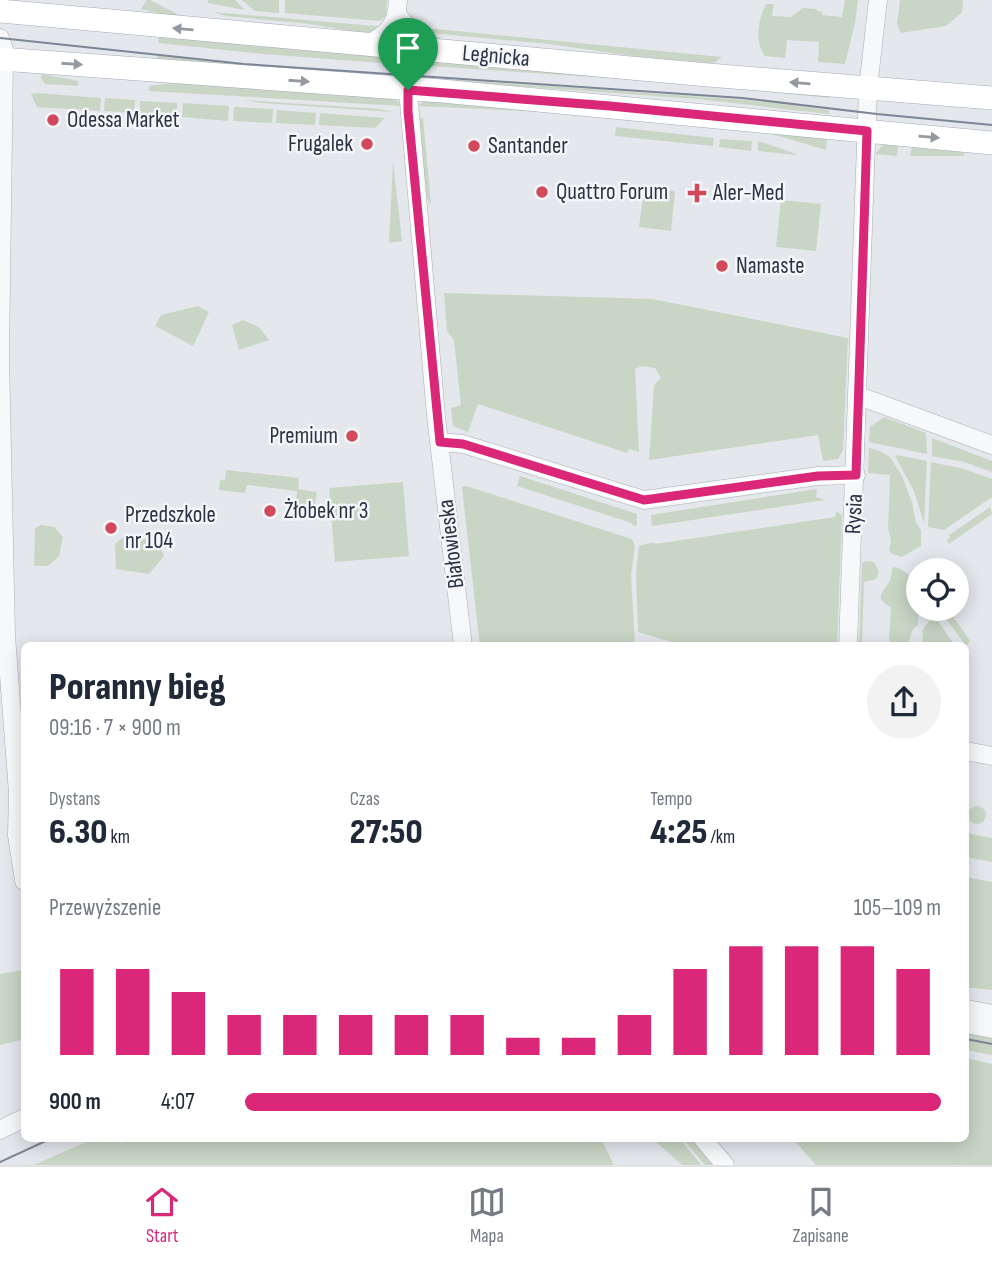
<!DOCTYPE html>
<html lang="pl">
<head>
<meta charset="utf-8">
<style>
  :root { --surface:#fff; --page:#f2f2f3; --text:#1f2937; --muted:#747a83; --line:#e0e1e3; --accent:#db2777 }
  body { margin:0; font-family:"Sofia Sans Condensed",sans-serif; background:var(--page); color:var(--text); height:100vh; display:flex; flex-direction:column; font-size:26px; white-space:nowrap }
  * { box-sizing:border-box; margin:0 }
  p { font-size:23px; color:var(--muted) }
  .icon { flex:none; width:38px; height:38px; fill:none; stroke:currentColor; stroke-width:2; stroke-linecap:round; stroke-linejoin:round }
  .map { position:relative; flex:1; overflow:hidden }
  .sheet { position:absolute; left:21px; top:642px; width:948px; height:500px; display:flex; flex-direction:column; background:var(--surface); border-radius:10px; box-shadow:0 4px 18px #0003 }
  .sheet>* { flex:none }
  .fabs { position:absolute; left:906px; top:558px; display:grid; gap:14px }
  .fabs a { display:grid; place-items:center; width:63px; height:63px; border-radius:50%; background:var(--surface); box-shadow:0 4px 18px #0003; font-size:35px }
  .pin { position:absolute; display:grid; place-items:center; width:60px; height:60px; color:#fff; margin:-72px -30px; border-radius:50% 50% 50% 0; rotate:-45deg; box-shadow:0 0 7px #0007 }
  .pin .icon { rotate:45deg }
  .round { display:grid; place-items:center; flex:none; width:74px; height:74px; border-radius:37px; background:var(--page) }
  .headline { display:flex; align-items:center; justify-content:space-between; height:119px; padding:0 28px }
  h1 { font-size:38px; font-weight:800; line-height:52px }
  .metrics { display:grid; grid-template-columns:repeat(3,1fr); gap:10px; height:119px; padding:7px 28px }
  .metrics div { display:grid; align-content:center }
  .metrics b { font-size:35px; font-weight:800 }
  .metrics small { font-size:19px; font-weight:400 }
  .metrics p { font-size:19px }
  .chart { height:196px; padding:14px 28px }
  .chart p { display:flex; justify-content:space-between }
  .chart svg { width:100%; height:126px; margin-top:7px; stroke:var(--accent); stroke-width:6 }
  ul { padding:0 28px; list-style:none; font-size:23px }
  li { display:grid; grid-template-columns:112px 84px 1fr; align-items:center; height:52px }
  li i { height:18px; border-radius:9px; background:var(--accent) }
  .menu { display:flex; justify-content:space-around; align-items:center; height:98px; border-top:2px solid var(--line); background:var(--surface); font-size:19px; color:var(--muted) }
  .menu a { display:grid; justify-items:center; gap:4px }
  .menu .active { color:var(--accent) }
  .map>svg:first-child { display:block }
  .green { fill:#c9d6c5 }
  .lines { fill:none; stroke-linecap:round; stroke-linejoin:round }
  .minor-casing { stroke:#a9aeb7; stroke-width:19 }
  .major-casing { stroke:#a3abb8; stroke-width:24 }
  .minor { stroke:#f7f8fa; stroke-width:18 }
  .major { stroke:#fff; stroke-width:23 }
  .tram { stroke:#7d8696; stroke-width:2 }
  .oneway { fill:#959aa2 }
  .route-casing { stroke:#fff; stroke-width:14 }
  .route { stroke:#db2777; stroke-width:9 }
  .poi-dot { fill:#d1495b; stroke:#f4f6f9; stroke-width:2.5 }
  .labels { text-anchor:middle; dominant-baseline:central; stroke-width:5; stroke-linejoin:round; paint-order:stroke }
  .street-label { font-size:23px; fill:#2b3445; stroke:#f4f6f9 }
  .poi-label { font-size:23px; fill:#2b3445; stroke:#f4f6f9; text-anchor:start }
</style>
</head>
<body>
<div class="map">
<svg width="992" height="1165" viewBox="0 0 992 1165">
  <rect width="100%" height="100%" fill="#e4e7ec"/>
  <g class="green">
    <polygon points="147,0 150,0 183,17 171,17 141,9"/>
    <polygon points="208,0 235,0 245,10 208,3"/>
    <polygon points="242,0 279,0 279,13 255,11"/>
    <polygon points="285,0 387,0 386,16 380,21 285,13"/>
    <path d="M845,0H858L855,23L845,64L818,62L819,42L787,40L785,58L765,56C754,42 758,20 766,4H774L772,16L791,17L803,8L817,9V11L822,12V15L842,17Z"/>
    <polygon points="900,0 963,0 962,12 946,26 901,33 897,24"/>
    <polygon points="213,12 386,27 384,30 367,34 310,24 226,16"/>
    <polygon points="426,28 722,57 715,62 708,63 633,56 549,44 430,33 417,29"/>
    <polygon points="159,36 389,57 393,64 264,54 158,43"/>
    <polygon points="157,55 227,63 389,75 157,61"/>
    <polygon points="420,60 831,94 830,98 681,83 415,65"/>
    <polygon points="42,74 78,81 78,86 45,84 41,78"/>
    <polygon points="417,77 747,100 829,110 829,114 697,99 419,79"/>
    <polygon points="172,83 387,98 397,101 401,106 149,91 149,86"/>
    <polygon points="37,93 101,98 100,111 37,107 31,94"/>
    <polygon points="105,98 135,100 134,113 104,111"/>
    <polygon points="244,100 380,109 393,112 262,103"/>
    <polygon points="140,101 177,103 177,117 140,113"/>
    <polygon points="425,101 430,101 545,112 417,106"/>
    <polygon points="183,103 229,106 228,121 182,117"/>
    <polygon points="234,107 273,109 272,123 233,121"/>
    <polygon points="277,110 316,113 315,125 276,123"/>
    <polygon points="320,113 385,118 375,128 319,125"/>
    <polygon points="414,118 423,118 431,205 427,198 419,127"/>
    <polygon points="616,127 714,138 713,146 615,136"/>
    <polygon points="772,133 827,139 826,150 772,134"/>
    <polygon points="720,139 752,141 751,151 719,147"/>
    <polygon points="758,141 797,154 797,155 758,151"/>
    <polygon points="884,144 898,145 897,156 875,154"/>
    <polygon points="912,147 963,150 964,156 910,156"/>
    <polygon points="393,161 402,241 389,243"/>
    <polygon points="644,188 675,191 671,231 639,227"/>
    <polygon points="781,200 821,204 816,251 776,247"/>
    <polygon points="444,293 652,299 848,338 843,450 838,459 823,461 818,435 649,460 654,385 661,378 655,368 642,366 635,369 639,452 629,449 627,453 478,404 468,432 453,426 451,408 461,405 454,340 447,331"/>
    <polygon points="198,306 209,312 193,346 155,326 161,315"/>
    <polygon points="243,320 259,327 269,340 239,350 232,325"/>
    <polygon points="884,417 926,433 927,454 869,442 870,427"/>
    <polygon points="932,438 992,461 992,472 964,462 932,456"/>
    <polygon points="869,448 880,451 890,457 902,476 912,502 916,523 921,530 921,546 902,557 892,554 889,550 891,541 888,529 890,475 868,473"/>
    <polygon points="897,455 927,461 924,523 914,491 895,456"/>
    <polygon points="931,462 964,469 992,479 992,497 944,530 928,527"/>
    <polygon points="226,470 299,478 298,489 317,492 314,509 295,507 297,491 247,485 245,493 219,490 220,480 225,480"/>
    <polygon points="520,476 637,514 637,525 633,526 632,523 517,486"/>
    <polygon points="403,482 409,556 335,562 329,488"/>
    <polygon points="466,486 632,539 635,545 631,575 635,646 480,646 463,497 462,487"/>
    <polygon points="817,489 816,497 825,500 652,526 651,515"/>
    <polygon points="990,507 992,514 949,544 947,540 950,537 949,535"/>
    <polygon points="836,512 840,513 842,517 837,646 685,646 638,632 636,574 639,546 654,542 655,544 835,517"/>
    <polygon points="41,525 54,527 63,537 59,556 48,566 34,566 35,528"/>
    <polygon points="126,535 158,542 164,556 149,574 116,569 115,544"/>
    <polygon points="866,561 874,562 879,571 876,579 864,582 862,646 859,646 862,563"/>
    <path d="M895,567C920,574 919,604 918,625L913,629L907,646H889L891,607C872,598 884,592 890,580C891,578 892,570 892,568Z"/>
    <polygon points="939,609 948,609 970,641 966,646"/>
    <polygon points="934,615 955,646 922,646 923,629"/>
    <circle cx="977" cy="815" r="9"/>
    <polygon points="966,833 992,838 992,862 966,857"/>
    <polygon points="966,877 992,882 992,990 966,987"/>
    <polygon points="23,970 24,1039 0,1045 0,974"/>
    <polygon points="966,1030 992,1035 992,1055 966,1050"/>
    <polygon points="966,1058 992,1064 992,1165 816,1165 793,1139 966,1139"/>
    <polygon points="93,1139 119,1139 120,1143 140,1139 601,1139 614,1165 34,1165"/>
    <polygon points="653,1139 680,1139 701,1165 682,1165"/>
    <polygon points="683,1139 694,1139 715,1165 705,1165"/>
  </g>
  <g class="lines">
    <g class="minor-casing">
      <g id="minor">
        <polyline points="397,14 410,31 439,51"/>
        <polyline points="0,38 4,49 4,59 0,357 6,636 18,793 17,835 24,881"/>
        <path d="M367,44C388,35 397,24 398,0"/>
        <polyline points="408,90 436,416 463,646"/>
        <polyline points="859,396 992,445"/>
        <polyline points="440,442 463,444 644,500 818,476 856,475"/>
        <polyline points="848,646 868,88 878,0"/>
        <polyline points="966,751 992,756"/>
        <polyline points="966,1009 992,1014"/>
        <polyline points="966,1024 992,1029"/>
        <polyline points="0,1130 24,1118"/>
        <polyline points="703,1139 725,1165"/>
      </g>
    </g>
    <g class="major-casing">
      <g id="major">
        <polyline points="0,11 708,75 992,98"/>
        <polyline points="0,59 442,91 992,143"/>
      </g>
    </g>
    <use href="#minor" class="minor"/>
    <use href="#major" class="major"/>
    <g class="tram">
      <polyline points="0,38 244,64 742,98 877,114 992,125"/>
      <polyline points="966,1039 992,1044"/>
      <polyline points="0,1162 50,1139"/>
    </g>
  </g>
  <defs><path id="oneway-solid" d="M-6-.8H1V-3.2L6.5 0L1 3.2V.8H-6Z" transform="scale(1.75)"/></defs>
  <g class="oneway">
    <use href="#oneway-solid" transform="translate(183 29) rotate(-175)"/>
    <use href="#oneway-solid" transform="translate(72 64) rotate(4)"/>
    <use href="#oneway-solid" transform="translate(299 81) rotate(4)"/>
    <use href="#oneway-solid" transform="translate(800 83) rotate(-175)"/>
    <use href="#oneway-solid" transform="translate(929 137) rotate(5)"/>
  </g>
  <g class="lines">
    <g class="route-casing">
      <polygon id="route" points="408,90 610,106 867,131 856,475 818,476 644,500 463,444 440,442 408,111"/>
    </g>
    <use href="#route" class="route"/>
  </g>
  <g class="poi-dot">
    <circle cx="53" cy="120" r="7"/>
    <circle cx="367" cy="144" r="7"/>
    <circle cx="474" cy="146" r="7"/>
    <circle cx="542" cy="192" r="7"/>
    <path d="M693.5 182.5h7v7h7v7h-7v7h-7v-7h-7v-7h7z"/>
    <circle cx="722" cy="266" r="7"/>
    <circle cx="352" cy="436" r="7"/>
    <circle cx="270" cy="511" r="7"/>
    <circle cx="111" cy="528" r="7"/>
  </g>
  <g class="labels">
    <g class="street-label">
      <text transform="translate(496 56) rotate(5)">Legnicka</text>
      <text transform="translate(854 514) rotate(-87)">Rysia</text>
      <text transform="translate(451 544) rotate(-97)">Białowieska</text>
    </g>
    <g class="poi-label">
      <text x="67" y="120">Odessa Market</text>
      <text x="353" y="144" text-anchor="end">Frugalek</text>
      <text x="488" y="146">Santander</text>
      <text x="556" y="192">Quattro Forum</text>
      <text x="713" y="193">Aler-Med</text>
      <text x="736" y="266">Namaste</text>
      <text x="338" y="436" text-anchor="end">Premium</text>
      <text x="284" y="511">Żłobek nr 3</text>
      <text x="125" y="515">Przedszkole<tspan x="125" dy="26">nr 104</tspan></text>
    </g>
  </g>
</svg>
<div class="fabs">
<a><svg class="icon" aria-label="locate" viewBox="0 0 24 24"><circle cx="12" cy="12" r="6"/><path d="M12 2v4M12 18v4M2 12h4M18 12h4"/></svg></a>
</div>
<div class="pin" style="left:408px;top:90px;background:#1e9e55"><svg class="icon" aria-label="arrive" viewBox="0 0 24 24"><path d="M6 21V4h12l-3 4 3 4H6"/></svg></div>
<section class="sheet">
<div class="headline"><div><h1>Poranny bieg</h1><p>09:16 · 7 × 900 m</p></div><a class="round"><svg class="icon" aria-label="share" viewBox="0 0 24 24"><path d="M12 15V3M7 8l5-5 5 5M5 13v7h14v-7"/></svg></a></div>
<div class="metrics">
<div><p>Dystans</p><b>6.30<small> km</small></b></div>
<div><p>Czas</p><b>27:50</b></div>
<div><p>Tempo</p><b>4:25<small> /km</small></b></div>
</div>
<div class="chart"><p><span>Przewyższenie</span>105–109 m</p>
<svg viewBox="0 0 160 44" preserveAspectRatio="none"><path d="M5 44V14M15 44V14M25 44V22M35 44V30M45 44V30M55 44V30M65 44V30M75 44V30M85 44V38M95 44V38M105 44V30M115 44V14M125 44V6M135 44V6M145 44V6M155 44V14"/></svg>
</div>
<ul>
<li><b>900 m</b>4:07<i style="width:100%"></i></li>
</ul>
</section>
</div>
<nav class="menu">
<a class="active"><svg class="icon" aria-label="home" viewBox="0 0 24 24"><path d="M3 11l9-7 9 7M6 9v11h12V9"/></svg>Start</a>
<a><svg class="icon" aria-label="map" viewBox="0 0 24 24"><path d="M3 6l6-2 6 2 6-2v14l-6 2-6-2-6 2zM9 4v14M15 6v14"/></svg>Mapa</a>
<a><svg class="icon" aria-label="saved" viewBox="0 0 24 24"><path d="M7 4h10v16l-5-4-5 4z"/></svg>Zapisane</a>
</nav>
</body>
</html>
